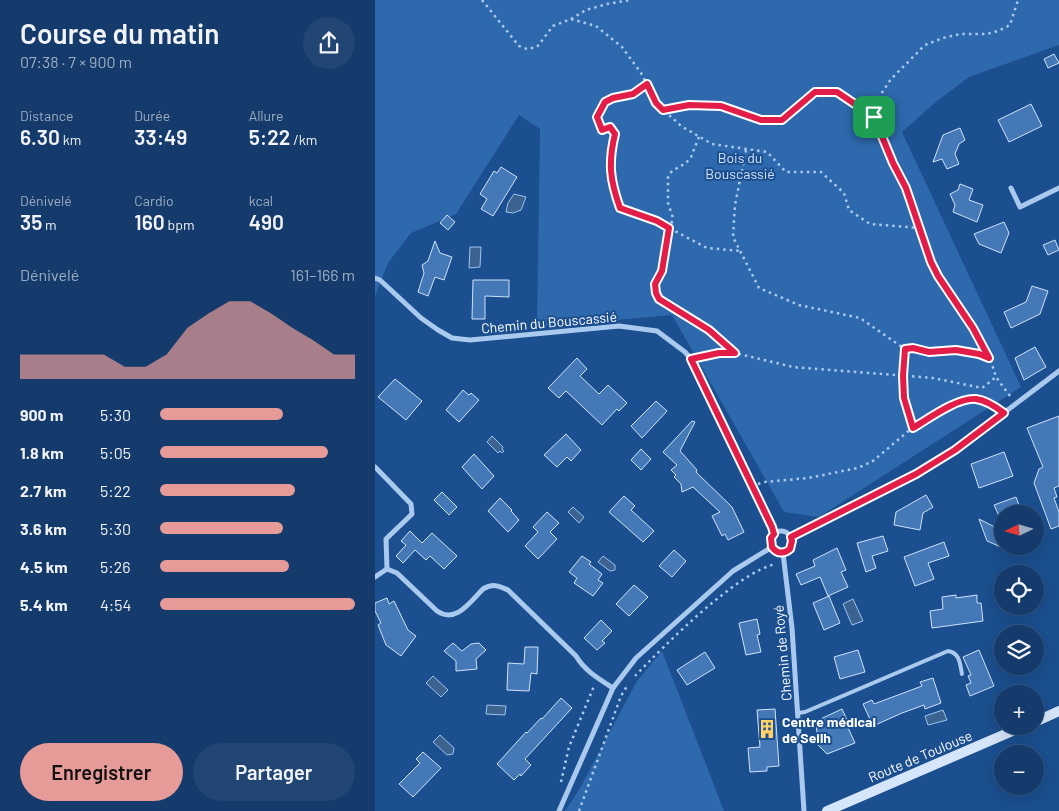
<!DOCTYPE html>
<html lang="fr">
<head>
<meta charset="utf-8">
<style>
  :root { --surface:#143b6b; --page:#214673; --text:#f1f3f6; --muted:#9dadc1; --line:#33557e; --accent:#e69b98 }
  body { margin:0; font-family:Barlow,sans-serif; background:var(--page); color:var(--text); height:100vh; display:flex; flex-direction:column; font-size:19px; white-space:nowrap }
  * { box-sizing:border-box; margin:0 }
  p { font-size:16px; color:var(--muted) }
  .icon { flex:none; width:28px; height:28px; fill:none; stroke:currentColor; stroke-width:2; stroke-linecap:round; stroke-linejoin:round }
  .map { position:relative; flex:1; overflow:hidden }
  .panel { display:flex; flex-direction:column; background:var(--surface); width:375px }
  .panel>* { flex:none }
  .needle { width:32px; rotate:265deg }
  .controls { position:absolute; left:619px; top:505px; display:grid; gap:10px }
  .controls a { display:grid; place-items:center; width:50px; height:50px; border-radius:50%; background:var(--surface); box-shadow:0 5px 20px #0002,0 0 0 1px var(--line); font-size:25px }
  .pin { position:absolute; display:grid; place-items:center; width:42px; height:42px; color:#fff; margin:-21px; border-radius:10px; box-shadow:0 2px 8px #0006 }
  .round { display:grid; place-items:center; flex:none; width:52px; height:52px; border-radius:26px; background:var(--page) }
  .overview { display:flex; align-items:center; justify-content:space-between; height:85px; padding:0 20px }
  h1 { font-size:28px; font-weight:600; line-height:38px }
  .figures { display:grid; grid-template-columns:repeat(3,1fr); gap:8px; height:85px; padding:5px 20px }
  .figures div { display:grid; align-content:center }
  .figures b { font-size:21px; font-weight:600 }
  .figures small { font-size:14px; font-weight:400 }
  .figures p { font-size:14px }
  .chart { height:140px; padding:10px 20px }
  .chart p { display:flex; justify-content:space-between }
  .chart svg { width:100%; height:90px; margin-top:5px; fill:var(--accent); opacity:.7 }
  .button { display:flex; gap:10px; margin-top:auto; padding:10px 20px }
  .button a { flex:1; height:58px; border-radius:30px; background:var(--accent); color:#111; font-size:20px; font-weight:600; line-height:58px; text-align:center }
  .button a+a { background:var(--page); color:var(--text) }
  ul { padding:0 20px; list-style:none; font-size:16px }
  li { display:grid; grid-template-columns:80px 60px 1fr; align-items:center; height:38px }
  li i { height:12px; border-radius:6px; background:var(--accent) }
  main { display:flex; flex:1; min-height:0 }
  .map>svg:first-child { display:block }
  .green { fill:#2e69ad }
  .water { fill:#3c6290; stroke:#9cc4f0 }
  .building { fill:#4478b7; stroke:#cfe3fa }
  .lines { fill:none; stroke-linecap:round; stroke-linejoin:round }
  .path { stroke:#a9c9ee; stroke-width:2.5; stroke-dasharray:2.5 4; stroke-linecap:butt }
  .service { stroke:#a9c9ee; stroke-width:4 }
  .minor { stroke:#a9c9ee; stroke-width:5 }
  .secondary { stroke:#d6e6fa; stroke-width:10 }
  .route-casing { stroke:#fff; stroke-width:10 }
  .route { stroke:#e11d48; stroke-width:6 }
  .labels { text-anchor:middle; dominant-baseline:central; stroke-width:4; stroke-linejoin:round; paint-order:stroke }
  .park-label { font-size:14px; fill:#cfe3fa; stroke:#1b4f8f }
  .street-label { font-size:14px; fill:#fff; stroke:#1b4f8f }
  .poi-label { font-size:14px; font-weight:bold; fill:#fff; stroke:#1b4f8f; text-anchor:start }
</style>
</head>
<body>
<main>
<section class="panel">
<div class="overview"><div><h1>Course du matin</h1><p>07:38 · 7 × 900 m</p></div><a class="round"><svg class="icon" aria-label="share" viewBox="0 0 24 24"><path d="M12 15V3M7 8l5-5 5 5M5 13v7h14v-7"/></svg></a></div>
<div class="figures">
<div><p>Distance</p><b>6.30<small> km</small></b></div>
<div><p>Durée</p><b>33:49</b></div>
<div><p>Allure</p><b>5:22<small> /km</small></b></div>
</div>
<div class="figures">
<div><p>Dénivelé</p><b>35<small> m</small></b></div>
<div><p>Cardio</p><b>160<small> bpm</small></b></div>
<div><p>kcal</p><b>490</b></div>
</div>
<div class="chart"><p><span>Dénivelé</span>161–166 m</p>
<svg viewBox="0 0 160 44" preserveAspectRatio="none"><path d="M0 44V32L10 32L20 32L30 32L40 32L50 38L60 38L70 32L80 19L90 12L100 6L110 6L120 12L130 19L140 25L150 32L160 32V44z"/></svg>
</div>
<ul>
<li><b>900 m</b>5:30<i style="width:63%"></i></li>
<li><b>1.8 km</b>5:05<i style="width:86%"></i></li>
<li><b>2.7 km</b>5:22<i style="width:69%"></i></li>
<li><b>3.6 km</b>5:30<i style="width:63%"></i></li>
<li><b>4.5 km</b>5:26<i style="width:66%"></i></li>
<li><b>5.4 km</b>4:54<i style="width:100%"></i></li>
</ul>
<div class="button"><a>Enregistrer</a><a>Partager</a></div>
</section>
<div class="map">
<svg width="684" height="811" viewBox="0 0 684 811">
  <rect width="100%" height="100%" fill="#1b4f8f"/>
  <g class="green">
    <polygon points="0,0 684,0 684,45 594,77 562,101 527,132 646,387 444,517 409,512 297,315 162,327 165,129 144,115 81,214 36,233 13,263 0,296"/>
    <polygon points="287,651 349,811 190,811 205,788 262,681"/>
  </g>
  <g class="water">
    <polygon points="139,194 151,197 146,210 138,213 131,212 133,203"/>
    <polygon points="95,247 106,247 105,267 94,268"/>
    <polygon points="117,436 128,447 127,449 129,451 127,453 125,451 123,453 112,442"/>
    <polygon points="198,507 209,517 204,523 193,512"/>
    <polygon points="228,556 240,565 240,570 235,571 223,562"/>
    <polygon points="478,599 488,621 477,625 468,604"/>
    <polygon points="58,676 73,690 66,697 51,683"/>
    <polygon points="112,705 131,706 130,715 111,714"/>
    <polygon points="568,710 572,720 553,725 550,716"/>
    <polygon points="65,735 79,748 78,754 72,755 58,742"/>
  </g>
  <g class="building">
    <polygon points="679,54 684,63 673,68 669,59"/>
    <polygon points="656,104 667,126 634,142 623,120"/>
    <polygon points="585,128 590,140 584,144 580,154 584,164 572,169 567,159 558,162 568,135"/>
    <polygon points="126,167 142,177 118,216 106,209 112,199 105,194 119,171 122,173"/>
    <polygon points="585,184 598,189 594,200 608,205 602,222 578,212 580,205 575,194 583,190"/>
    <polygon points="72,215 80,222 73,230 65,223"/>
    <polygon points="629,222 634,233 626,253 604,244 599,234"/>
    <polygon points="680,240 684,250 673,255 668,245"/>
    <polygon points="60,241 65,253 77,257 69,280 60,277 53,296 43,292 49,273 47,265 53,261"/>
    <polygon points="98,280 134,280 134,297 110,296 110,319 97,319"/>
    <polygon points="657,286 673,291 665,314 636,328 629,312 651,302"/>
    <polygon points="660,347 671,367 649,380 640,358"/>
    <polygon points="202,358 212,369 205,376 224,394 233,385 252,403 244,411 242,409 227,425 191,391 184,398 173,388"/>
    <polygon points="20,379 47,401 31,420 3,397"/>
    <polygon points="88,390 94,395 96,393 104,400 84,422 71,410"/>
    <polygon points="281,401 292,411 267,438 256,426"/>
    <polygon points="684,416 684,486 679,488 682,497 679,498 684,512 684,526 676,529 659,483 664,469 668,467 652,428"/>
    <polygon points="317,421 320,422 305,451 322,470 321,472 357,507 369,532 353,540 350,534 347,536 337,516 345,512 318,487 307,492 306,484 299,477 301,475 296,470 302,465 288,452"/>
    <polygon points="191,434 206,450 196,461 192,457 182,467 169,455"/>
    <polygon points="266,449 276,459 266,470 256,460"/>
    <polygon points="629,452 638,476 604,488 596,464"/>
    <polygon points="99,454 119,476 107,489 87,467"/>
    <polygon points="67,492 82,507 74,515 59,500"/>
    <polygon points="551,495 558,507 548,513 545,530 519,525 521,512"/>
    <polygon points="249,496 260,506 256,510 279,531 268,542 234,512"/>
    <polygon points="641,497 645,508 624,516 619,505"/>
    <polygon points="125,498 137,510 136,511 144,520 133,532 113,511"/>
    <polygon points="172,512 184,523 175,532 182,539 163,559 150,546 163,532 158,527"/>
    <polygon points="604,519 628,531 628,548 612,541"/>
    <polygon points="35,531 47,543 57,533 82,556 69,569 55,556 51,560 40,550 28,563 21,556 31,545 26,541"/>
    <polygon points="508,536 513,551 497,556 501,568 491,572 482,543"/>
    <polygon points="569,542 574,556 553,563 559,579 540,586 529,557"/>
    <polygon points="462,548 471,570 466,572 473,587 453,596 445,577 426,585 421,574 440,566 438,560"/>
    <polygon points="299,550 311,561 297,577 284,566"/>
    <polygon points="207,556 216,562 214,564 227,574 223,580 228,583 218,596 199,583 202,578 194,572"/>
    <polygon points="259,585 273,597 254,616 241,604"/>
    <polygon points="581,595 581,598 602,595 602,603 606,603 608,621 557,628 555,611 568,609 567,597"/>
    <polygon points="454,596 465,623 449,630 438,603"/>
    <polygon points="12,598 14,604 19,601 33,630 41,636 26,656 11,645 3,625 6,623 0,611 0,603"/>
    <polygon points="382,619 385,634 382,635 386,652 371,655 364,623"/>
    <polygon points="226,620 237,631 227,641 230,643 222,650 209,638"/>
    <polygon points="78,643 87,651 96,644 104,643 111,650 101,659 102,669 81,671 81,661 69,651"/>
    <polygon points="150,647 163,647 162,674 156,673 154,691 132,690 133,663 149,664"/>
    <polygon points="483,650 490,672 465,679 459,657"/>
    <polygon points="604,650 619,686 595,696 591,685 596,683 593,676 596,675 588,657"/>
    <polygon points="330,652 340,668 312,685 302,670"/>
    <polygon points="558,678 566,703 550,709 549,705 527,713 498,726 488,704 497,700 499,704 547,686 545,682"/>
    <polygon points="186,698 197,708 150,759 156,765 146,776 145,774 139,780 122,764 151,732 152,733 166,718 167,719"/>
    <polygon points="400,709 404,766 392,767 392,771 375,772 373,748 385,747 382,710"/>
    <polygon points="467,709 472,720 470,721 480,743 452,754 443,745 441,721"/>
    <polygon points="48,752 66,768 38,797 24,784 45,763 41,759"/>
  </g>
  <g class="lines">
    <g class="path">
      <polyline points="107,0 144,46 152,49 162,47 178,26 196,19 221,26 247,47 266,73 281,103 306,126 337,144 392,152 411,172 446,172 469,193 474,210 495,224 544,228"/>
      <polyline points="196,19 211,10 232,4 255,0"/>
      <path d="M271,85L258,94L237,98L231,102L222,117L227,129L235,127L240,134C233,163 235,180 245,208L281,221L332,248L366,251"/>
      <polyline points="288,110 314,105 346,106 386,120 407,119 440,92 461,92 499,117"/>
      <polyline points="324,137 316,157 311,163 297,171 293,177 293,203 298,218 291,242 287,271 280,284 281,293 288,302 334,330 360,353"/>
      <polyline points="371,150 360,205 358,237 384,288 424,305 485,318 530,349 528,376 529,398 537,428"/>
      <polyline points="530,349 539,348 554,352 581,350 613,358"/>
      <polyline points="325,357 344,353 360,353 418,367 558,378 607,388 621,377"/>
      <polyline points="635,396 621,377 615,358 607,344 563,276 556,263 531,188 517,163 499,117 504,97 516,79 550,45 568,38 585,34 612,34 623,31 635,25 643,0"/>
      <polyline points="383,484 389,482 433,478 483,468 498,461 537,428 591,399 603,398 623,408"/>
      <path d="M260,676C289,646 362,572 401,564"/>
      <polyline points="186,782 194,747 219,686"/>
      <polyline points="204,811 246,696 252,686"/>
    </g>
    <path class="service" d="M423,713L430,712L573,651C585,653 585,664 587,674"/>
    <g class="minor">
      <polyline points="636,188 645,207 684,188"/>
      <polyline points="0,278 5,280 46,318 63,330 77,338 95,340 244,326 282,331 310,352 316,359 399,534"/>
      <polyline points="0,467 36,504 37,514 11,539 12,569"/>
      <circle cx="406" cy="542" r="11"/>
      <polyline points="416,537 541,474 580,450 684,371"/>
      <polyline points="408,553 417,628 429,811"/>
      <path d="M0,577L12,569L22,573L62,611C81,624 95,602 108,589C118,583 124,586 133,590L201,656C210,671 224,679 238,688"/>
      <polyline points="184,811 238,688 261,658 358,571 397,547"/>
    </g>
    <g class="secondary">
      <polyline points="660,722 684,711"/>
      <polyline points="452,811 649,726"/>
    </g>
  </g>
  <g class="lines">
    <g class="route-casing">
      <path id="route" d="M272,84L281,103L288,110L314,105L346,106L386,120H407L440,92H462L499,117L518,163L531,188L556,262L563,276L598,328L614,358L604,354L581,350L554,352L538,348L530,349L528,376L529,398L538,428C553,419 583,397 601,399C611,400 621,407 629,413L580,450L541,474L416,537L417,541L415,549C409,554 402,554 397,547L396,538L399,534L397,527L316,359L344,353H360L334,330L284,299L281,293L280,284L287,271L294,228L282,221L245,208C235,180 233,163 240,134L235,127L227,130L222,117L230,102L238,98L258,94Z"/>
    </g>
    <use href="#route" class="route"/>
  </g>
  <defs>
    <g id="building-bare" transform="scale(1.5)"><path d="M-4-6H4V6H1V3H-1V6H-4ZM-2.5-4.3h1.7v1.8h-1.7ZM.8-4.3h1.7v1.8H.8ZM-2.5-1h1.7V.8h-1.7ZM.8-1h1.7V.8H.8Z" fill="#ffd166" stroke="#1b4f8f" stroke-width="2.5" paint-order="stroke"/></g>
  </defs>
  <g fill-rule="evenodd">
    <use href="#building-bare" x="392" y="729"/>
  </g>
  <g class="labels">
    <g class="park-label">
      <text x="365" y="157">Bois du<tspan x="365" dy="16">Bouscassié</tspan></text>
    </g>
    <g class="street-label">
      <text transform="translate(174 322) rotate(-5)">Chemin du Bouscassié</text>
      <text transform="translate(407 653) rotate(-95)">Chemin de Royé</text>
      <text transform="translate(545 756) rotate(-23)">Route de Toulouse</text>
    </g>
    <g class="poi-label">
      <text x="407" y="721">Centre médical<tspan x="407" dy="16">de Seilh</tspan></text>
    </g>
  </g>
</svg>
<div class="controls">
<a><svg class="needle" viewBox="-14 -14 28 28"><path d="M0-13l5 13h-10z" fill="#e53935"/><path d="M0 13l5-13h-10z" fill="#9dadc1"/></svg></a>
<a><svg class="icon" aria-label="locate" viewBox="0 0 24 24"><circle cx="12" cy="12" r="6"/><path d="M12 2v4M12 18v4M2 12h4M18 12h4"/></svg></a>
<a><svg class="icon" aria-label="layers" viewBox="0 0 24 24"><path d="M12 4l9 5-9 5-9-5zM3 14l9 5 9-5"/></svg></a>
<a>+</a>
<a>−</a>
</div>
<div class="pin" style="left:499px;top:117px;background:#1e9e55"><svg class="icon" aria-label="arrive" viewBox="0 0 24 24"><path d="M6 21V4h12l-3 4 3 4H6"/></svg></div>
</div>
</main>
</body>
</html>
